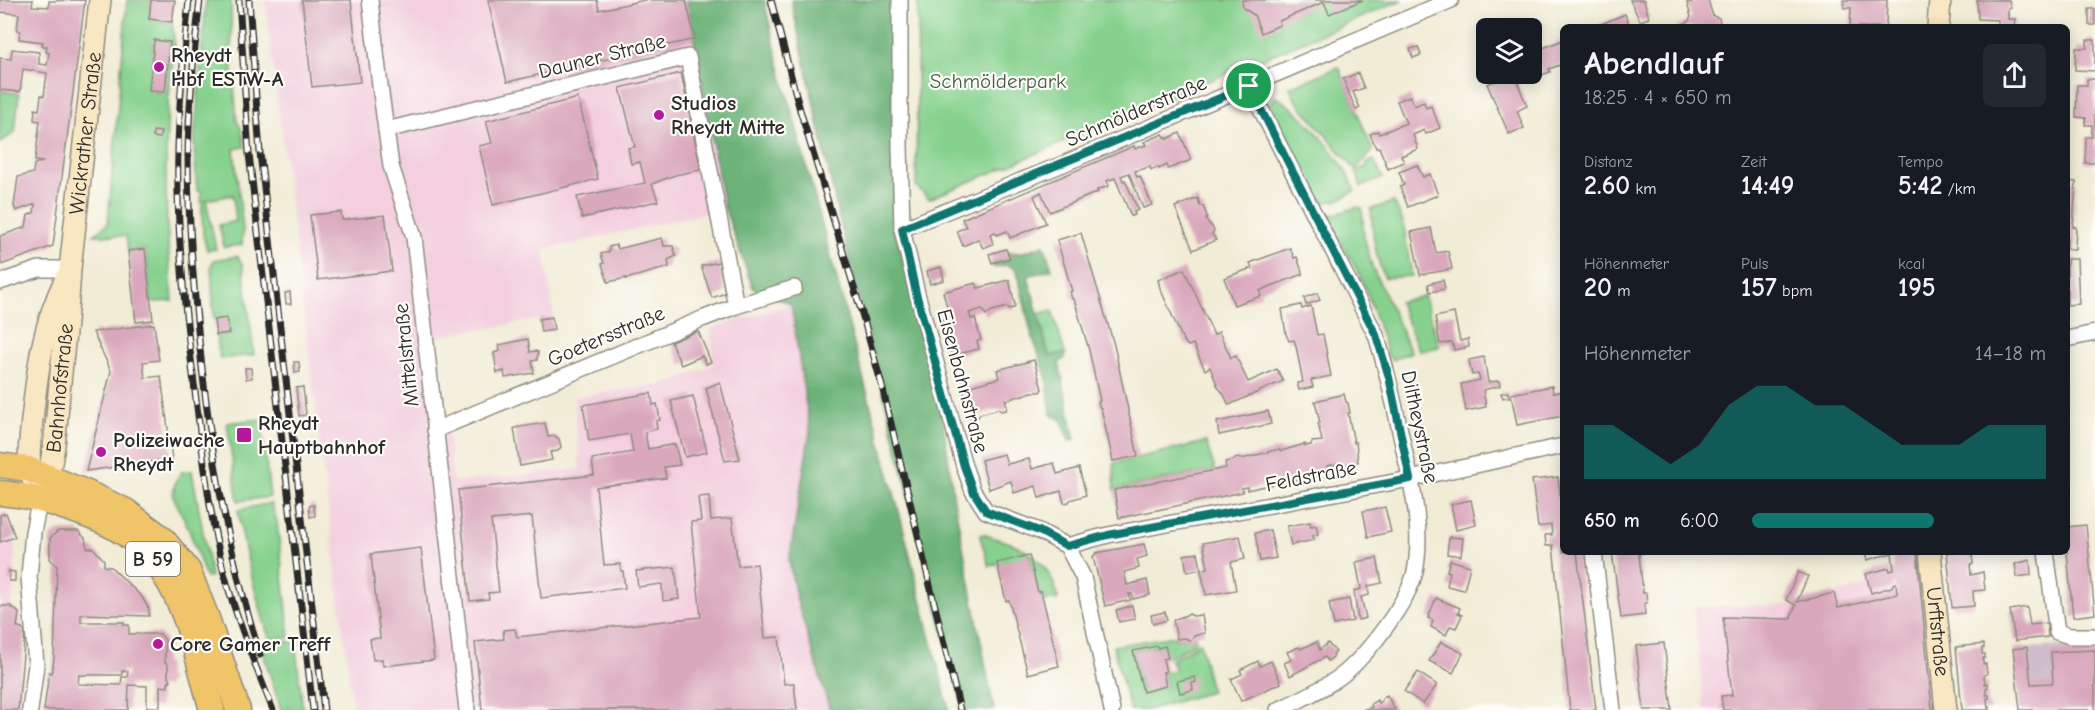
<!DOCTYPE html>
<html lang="de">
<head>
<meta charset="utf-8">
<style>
  :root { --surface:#171b24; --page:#242831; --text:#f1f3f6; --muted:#9ea1a6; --accent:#0f766e }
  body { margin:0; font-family:"Comic Neue",sans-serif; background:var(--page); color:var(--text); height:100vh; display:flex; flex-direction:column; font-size:22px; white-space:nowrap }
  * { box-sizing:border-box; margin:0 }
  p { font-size:20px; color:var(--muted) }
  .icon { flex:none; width:33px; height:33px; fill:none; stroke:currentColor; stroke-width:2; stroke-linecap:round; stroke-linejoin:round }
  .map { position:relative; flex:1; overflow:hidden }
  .details { position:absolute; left:1560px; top:24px; width:510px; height:531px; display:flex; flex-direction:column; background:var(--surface); border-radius:9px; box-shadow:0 3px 15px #0003 }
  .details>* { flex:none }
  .tools { position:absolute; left:1476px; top:18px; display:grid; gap:12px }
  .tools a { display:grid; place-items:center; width:66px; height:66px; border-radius:9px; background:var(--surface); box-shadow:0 3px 15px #0003; font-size:30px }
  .pin { position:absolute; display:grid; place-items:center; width:51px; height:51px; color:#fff; margin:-26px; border:3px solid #fff; border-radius:50%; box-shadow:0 2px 6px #0007 }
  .round { display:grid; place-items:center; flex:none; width:63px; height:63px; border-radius:9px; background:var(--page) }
  .summary { display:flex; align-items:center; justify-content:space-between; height:102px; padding:0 24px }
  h1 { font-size:33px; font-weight:600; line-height:45px }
  .metrics { display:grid; grid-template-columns:repeat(3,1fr); gap:9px; height:102px; padding:6px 24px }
  .metrics div { display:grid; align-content:center }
  .metrics b { font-size:26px; font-weight:600 }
  .metrics small { font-size:16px; font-weight:400 }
  .metrics p { font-size:16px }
  .chart { height:168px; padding:12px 24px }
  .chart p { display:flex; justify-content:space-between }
  .chart svg { width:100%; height:108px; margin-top:6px; fill:var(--accent); opacity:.7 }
  ul { padding:0 24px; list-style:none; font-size:20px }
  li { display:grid; grid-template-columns:96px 72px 1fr; align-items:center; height:45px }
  li i { height:15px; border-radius:8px; background:var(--accent) }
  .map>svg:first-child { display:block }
  .built { fill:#f3cfdf }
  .industrial { fill:#cfbdce }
  .green { fill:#87d18e; stroke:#597e5c; stroke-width:1.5; fill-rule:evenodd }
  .forest { fill:#6db379; stroke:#4c6f52; stroke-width:1.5 }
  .building { fill:#daa8bd; fill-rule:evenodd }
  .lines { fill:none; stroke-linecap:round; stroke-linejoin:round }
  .street-casing { stroke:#8e8c80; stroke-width:18 }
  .secondary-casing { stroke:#8e8c80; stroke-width:24 }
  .primary-casing { stroke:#8e8c80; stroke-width:27 }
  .street { stroke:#fff; stroke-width:15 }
  .secondary { stroke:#f9e7c3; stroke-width:21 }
  .primary { stroke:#f0c469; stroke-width:24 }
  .rail-casing { stroke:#2b2b2b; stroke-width:7 }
  .rail { stroke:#fdfcf7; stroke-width:4.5; stroke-dasharray:14; stroke-linecap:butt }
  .route-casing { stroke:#fff; stroke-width:12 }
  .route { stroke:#0f766e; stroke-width:8 }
  .poi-dot { fill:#b5179e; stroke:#fdfcf7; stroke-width:2 }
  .labels { text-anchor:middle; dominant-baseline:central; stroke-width:4.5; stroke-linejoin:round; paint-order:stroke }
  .shield { fill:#fdfcf7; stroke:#6a6a68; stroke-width:1.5 }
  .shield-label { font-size:20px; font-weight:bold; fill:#2b2b2b }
  .poi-label { font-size:21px; font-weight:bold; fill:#2b2b2b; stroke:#fdfcf7; text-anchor:start }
  .street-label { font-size:21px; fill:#2b2b2b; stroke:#fdfcf7 }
  .park-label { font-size:21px; fill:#475d49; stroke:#fdfcf7 }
</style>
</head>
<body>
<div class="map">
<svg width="2095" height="710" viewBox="0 0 2095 710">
  <rect width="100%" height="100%" fill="#fdfcf7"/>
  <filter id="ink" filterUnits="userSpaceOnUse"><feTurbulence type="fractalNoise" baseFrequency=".0167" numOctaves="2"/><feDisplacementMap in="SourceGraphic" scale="12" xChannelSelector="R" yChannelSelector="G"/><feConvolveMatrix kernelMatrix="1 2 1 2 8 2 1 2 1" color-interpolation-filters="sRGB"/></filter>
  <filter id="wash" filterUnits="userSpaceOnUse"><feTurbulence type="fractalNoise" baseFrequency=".008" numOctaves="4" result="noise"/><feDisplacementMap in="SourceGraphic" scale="24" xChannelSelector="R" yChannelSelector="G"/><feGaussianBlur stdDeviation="1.35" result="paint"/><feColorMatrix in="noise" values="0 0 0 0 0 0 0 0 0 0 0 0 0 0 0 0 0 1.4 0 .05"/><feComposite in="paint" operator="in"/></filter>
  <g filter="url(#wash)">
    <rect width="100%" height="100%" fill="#f1ecd6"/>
    <g class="built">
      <polygon points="265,0 686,0 724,207 710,212 544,250 554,317 438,336 453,482 580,469 574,397 668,383 713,365 711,328 791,304 810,431 789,561 830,710 353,710"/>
      <polygon points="5,511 15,537 14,582 11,606 19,613 25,636 23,653 0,649 0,512"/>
      <polygon points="1918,583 1924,632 1926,632 1933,710 1704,710 1694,607 1792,605 1868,585"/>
    </g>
    <polygon class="industrial" points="2095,645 2095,710 2021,710 2015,648"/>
    <g class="green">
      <path d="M127,0H151L149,19L172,22C177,49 170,77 168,104C164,170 166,236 173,301L151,302L145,249L128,251L126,236L94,235L108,223ZM154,41L170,43L164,92L149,91Z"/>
      <polygon points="206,0 231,0 232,62 237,121 241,128 245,147 234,149 243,230 242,245 224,247 219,225 236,221 233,195 206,200 216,249 207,250 203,235 201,191 197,191 194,145"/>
      <polygon points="918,0 1402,0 929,199 916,186"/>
      <polygon points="1339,67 1373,151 1357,168 1353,167 1295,99 1290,87"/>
      <polygon points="0,91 19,94 15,132 0,143"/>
      <path d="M1276,97C1304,113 1344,160 1355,191L1338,200L1318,204L1267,107Z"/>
      <polygon points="1374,160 1383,178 1361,187 1356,171 1366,167 1367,163"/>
      <path d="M1394,202L1403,222L1412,276L1385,278C1374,256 1373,233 1371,209Z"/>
      <polygon points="1357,207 1362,208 1364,237 1372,266 1411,352 1392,360 1387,353 1367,292 1357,270 1327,219 1333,215"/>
      <polygon points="237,256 243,265 254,355 220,359 216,335 229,333 227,319 214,320 211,266 214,260"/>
      <polygon points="1424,296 1439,347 1419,351 1399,302"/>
      <polygon points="1052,310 1065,353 1049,356 1038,314"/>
      <polygon points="261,419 270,497 238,501 227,423"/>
      <polygon points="1206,442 1215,470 1114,490 1114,463"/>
      <polygon points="192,471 211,577 206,578 188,527 173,496 175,482 182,472"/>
      <path d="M271,503L277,522L290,638H269C256,596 244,553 238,510Z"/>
      <path d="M984,534C993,539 1002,540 1011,543C1036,553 1054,572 1058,599L1044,601L1041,592L1038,593L1029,556L989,566L980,537V535Z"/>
      <polygon points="1175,636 1177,639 1185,638 1190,641 1194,636 1197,642 1168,658 1156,646 1133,651 1142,691 1166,686 1163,672 1175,670 1171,660 1200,643 1211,692 1146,710 1130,710 1113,646"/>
      <polygon points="267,641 295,642 303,710 281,710 261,646"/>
    </g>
    <g class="forest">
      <polygon points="687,0 764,0 778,60 897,504 949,710 830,710 796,597 789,561 810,431 791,304 753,288 724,207"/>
      <polygon points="791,0 890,0 895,227 942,414 954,500 994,710 963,710 838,214"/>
      <path d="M1044,245L1052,269L1028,276L1049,356L1065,353V358L1059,363L1075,440L1069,441L1062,420L1051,415L1047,379L1031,332L1017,271C1009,263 1003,265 994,268L992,263L1009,258V252L1021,253Z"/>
    </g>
    <g id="blocks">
      <g class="building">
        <polygon points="0,0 33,0 32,6 49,7 49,1 85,0 53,246 1,265 0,236 26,227 28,215 34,213 35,204 16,211 14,206 18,177 33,173 34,164 43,162 35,161 40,121 34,120 35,109 39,110 41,95 44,96 47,73 23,69 20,92 0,90 0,58 11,59 12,49 39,52 39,64 47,65 49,53 46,52 47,46 42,46 43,42 19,39 20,31 17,30 19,14 0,12"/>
        <polygon points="151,0 175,0 172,22 149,19"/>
        <polygon points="302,0 351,0 360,82 312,87"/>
        <polygon points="488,0 597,0 599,10 645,0 686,0 695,39 507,82"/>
        <polygon points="1242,0 1363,0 1329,14 1324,2 1279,21 1280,25 1261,33 1254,15 1243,8"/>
        <polygon points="1630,0 1644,0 1649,18 1640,21"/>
        <polygon points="1698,0 1708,0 1713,16 1719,18 1721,27 1673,27 1688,22 1691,17 1687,3"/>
        <polygon points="1844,0 1887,0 1886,27 1850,27 1851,8 1844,8"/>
        <polygon points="1977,0 2009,0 2011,8 2008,8 2008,19 2015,19 2014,27 1998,27 1998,20 1978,19"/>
        <rect x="2089" y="9" width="6" height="16"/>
        <polygon points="1625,14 1630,27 1594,27"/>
        <polygon points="154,40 170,42 165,92 149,91"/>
        <polygon points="1563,40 1563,64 1549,69 1550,72 1542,75 1533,52"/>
        <polygon points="2087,40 2095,40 2095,71 2075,70 2076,48 2087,48"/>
        <polygon points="1418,47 1421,55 1413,58 1410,49"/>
        <polygon points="681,73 701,170 675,175 652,184 658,201 582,218 577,197 645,183 640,162 631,164 628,148 635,147 620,88"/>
        <polygon points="1358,73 1364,88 1353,92 1360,108 1356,110 1343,79"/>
        <polygon points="1514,74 1527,106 1517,111 1524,128 1509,134 1487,84"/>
        <polygon points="2087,79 2095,79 2095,163 2085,163 2086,137 2092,137 2092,125 2085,125 2086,118 2076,117 2077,85 2087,85"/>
        <polygon points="1410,96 1414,106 1424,102 1426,108 1431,106 1440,128 1426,134 1424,130 1413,135 1418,149 1401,156 1404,162 1388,169 1379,147 1376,148 1370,134 1378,131 1379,134 1406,123 1397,101"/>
        <polygon points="578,98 598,179 493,205 479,146 492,143 486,121"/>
        <polygon points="153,131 161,132 160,138 153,137"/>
        <polygon points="1180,133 1191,160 1168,169 1167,165 1159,169 1158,167 1151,170 1150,167 1135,171 1137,177 1140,176 1152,205 1143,208 1129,173 1121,176 1123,181 1125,180 1138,210 1134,212 1135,215 1131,216 1115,178 1107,181 1109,186 1097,190 1098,192 1050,212 1041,192 1034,196 1046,223 1010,238 1007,231 997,235 995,232 990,234 993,244 983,248 978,239 963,246 957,231 966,227 962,219 1134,146 1135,149 1146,145 1144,142 1163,134 1167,139"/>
        <polygon points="1417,165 1423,177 1430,174 1438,195 1408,207 1400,187 1404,185 1399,172"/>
        <polygon points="2067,181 2076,182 2073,227 2076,227 2075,249 2067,249"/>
        <polygon points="1198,198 1200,206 1203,206 1207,216 1206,220 1212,227 1214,231 1212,234 1216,240 1193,250 1175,207"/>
        <polygon points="341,212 342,220 385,215 392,271 318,280 310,215"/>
        <polygon points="1431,228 1436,253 1448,251 1452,269 1420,275 1411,232"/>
        <polygon points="1081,233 1114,345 1138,456 1113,461 1101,408 1100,408 1098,402 1100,401 1089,350 1074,299 1072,299 1070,292 1072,291 1057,240"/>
        <polygon points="662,238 664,246 673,246 676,256 668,260 669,267 626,279 626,278 608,282 602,264 604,263 601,254 609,252 609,247 616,245 618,249"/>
        <polygon points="1290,248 1294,258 1297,257 1303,274 1266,288 1260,291 1261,296 1234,305 1224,278 1252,268 1250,263"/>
        <polygon points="145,249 153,320 136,322 128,251"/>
        <polygon points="1006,249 1010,258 992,263 989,254"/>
        <polygon points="2067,259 2077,259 2079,304 2067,305"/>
        <polygon points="719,262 725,293 712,298 701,266"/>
        <polygon points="941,267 944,280 930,284 927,271"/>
        <polygon points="1184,269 1214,335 1219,332 1231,358 1236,356 1248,382 1277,369 1283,381 1229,405 1223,393 1218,387 1210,367 1205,370 1193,344 1188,346 1183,340 1160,288 1158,280"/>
        <polygon points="1009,280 1015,305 1014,308 1010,309 1007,307 992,311 986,315 982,309 969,313 971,319 975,318 981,340 977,341 979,349 954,355 951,353 952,346 946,327 943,321 944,318 950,317 943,292 976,283 978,288"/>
        <polygon points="1443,280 1445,289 1430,292 1428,284"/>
        <polygon points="290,292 291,304 286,304 285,293"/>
        <polygon points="1317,293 1320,300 1306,305 1304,298"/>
        <polygon points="1301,305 1302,309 1311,306 1317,335 1323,334 1331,376 1311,380 1313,387 1299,390 1297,383 1303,382 1296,346 1294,340 1289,341 1286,334 1282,309"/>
        <polygon points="1454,313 1460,341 1468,339 1469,347 1454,350 1452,342 1440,344 1435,317"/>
        <polygon points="552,317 554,330 541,332 539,319"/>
        <polygon points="227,318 229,333 216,335 214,320"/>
        <polygon points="154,324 159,360 143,362 145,378 161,376 172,459 86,471 111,371 93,332"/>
        <polygon points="698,331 711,362 706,364 702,356 681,365 671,342"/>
        <polygon points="528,339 530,352 535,351 538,352 537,360 532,361 534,373 505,378 504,371 497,373 494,353 500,351 499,345"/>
        <polygon points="1484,357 1488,382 1499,381 1500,386 1483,390 1486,407 1466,411 1461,384 1480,380 1478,374 1472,375 1469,360"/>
        <polygon points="1034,360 1042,389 1040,392 1032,392 1007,400 1005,399 1007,407 1006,410 1001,411 998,409 980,414 978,417 973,419 970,417 963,388 999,378 997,370"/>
        <polygon points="294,362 299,362 300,372 295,373"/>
        <polygon points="245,368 251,368 252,378 246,379"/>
        <polygon points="720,382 736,444 740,459 725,461 706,388"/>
        <polygon points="1552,386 1553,393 1563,391 1563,416 1517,425 1511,394"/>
        <polygon points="303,387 306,415 299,416 296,388"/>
        <polygon points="1508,392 1509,397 1503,398 1501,393"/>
        <polygon points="651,393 653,405 657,404 660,420 656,421 657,429 645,432 648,449 675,444 680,465 664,467 666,478 596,487 604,565 620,564 621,571 623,571 625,588 541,598 532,516 491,520 499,592 488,593 489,599 470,601 458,490 594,475 592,459 633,452 630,434 589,441 583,405"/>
        <polygon points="1344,394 1346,402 1348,403 1350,413 1348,413 1354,443 1356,442 1358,462 1337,467 1337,464 1327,466 1329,472 1305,476 1305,478 1279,483 1278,481 1274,482 1274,484 1247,490 1247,487 1242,488 1243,492 1119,518 1114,490 1226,468 1225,462 1235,460 1235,458 1242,459 1279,449 1281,451 1305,444 1305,446 1311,445 1312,442 1322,441 1318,423 1320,423 1315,401"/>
        <polygon points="693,396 707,452 685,457 671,401"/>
        <polygon points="1268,411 1271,424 1219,435 1217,422"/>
        <polygon points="545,423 548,437 555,436 559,439 561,447 558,451 550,452 552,460 520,466 514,428"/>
        <polygon points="1004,454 1007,464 1029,459 1032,469 1054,463 1057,474 1079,468 1086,495 1070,500 1069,502 1064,503 1061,491 1039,498 1036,486 1014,493 1011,481 989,489 981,460"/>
        <polygon points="1558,477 1563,519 1563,552 1577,552 1596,710 1570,710 1553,545 1546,546 1545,535 1552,535 1551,525 1538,527 1532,480"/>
        <polygon points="709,496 711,520 732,518 738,566 757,564 765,638 779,637 784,684 794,683 797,710 482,710 475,642 504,639 503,630 515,629 517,637 701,617 691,522 701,521 698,497"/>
        <polygon points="1471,500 1476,525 1456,530 1451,504"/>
        <polygon points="314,505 315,516 310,517 309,506"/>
        <polygon points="1385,507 1391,532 1368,537 1363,511"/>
        <polygon points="6,513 15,537 0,542 0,515"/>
        <polygon points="1310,522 1311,526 1316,525 1318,534 1313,535 1314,540 1291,545 1287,526"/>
        <polygon points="2086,525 2095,614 2073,617 2067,553 2067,527"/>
        <polygon points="1270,530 1276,558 1260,561 1255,533"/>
        <path d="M58,531H78L85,538L87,548H93L104,560V566L111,567L142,597L149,609V616L81,614V622H124V625H129V634H160L165,640V662L168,665V677L171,680L168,683V687L160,686V707H147V686L129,685L128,710H44L49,672L52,673L54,658L57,566L50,559V538ZM122,671H128L127,677H122L121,685L78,684L79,675H122Z"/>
        <polygon points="1240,536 1245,559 1231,562 1236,590 1206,595 1201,570 1208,568 1203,543"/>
        <polygon points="1449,537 1463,538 1461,556 1447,554"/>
        <polygon points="1144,544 1147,556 1137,559 1139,568 1124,572 1127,585 1147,580 1150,595 1133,599 1132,594 1129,594 1131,600 1105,606 1093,557 1096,553"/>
        <polygon points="421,548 434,660 383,666 382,659 373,660 370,639 380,638 371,554"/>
        <polygon points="1612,552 1645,552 1639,554 1643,593 1646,593 1647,603 1644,604 1645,615 1621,618"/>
        <polygon points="1865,552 1892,552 1892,553 1867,560"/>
        <polygon points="1892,552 1917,552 1932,710 1723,710 1721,696 1732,695 1723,617 1790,619 1796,605 1786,600 1798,572 1808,576 1797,602 1834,593 1838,608 1897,594 1896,583 1893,584 1892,587 1871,593 1866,574 1889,568 1890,571 1894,570"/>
        <polygon points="1947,552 1972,552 1973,564 1970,565 1971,575 1983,572 1985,590 1973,591 1974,606 1952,608"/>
        <polygon points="1198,553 1201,569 1187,572 1184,555"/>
        <polygon points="1029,555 1038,592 1041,591 1059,666 1028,674 1009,600 1006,601 997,563"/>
        <polygon points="1377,558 1382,583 1368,586 1369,595 1361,597 1366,618 1358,620 1354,591 1361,589 1356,562"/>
        <polygon points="1450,560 1470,566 1464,590 1447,586 1450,572 1447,571"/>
        <polygon points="2030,560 2031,575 2017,577 2015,564"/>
        <polygon points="675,567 679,599 663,601 662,584 638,587 636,571"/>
        <polygon points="9,571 15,572 15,581 9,581"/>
        <polygon points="1436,598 1460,608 1458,613 1462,615 1456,628 1450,626 1446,635 1431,627 1433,620 1428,618"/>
        <polygon points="1349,599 1353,621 1334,625 1329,603"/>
        <polygon points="2,606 11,606 11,608 14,608 19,613 17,627 20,627 25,632 18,710 0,710 0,607"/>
        <polygon points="1132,606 1135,619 1119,622 1116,610"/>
        <polygon points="2027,607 2030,625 2047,623 2048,637 2015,641 2010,610"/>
        <polygon points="1165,612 1167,620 1153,624 1151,615"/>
        <polygon points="1189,614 1193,616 1202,615 1205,633 1194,636 1191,641 1185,638 1177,639 1173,620"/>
        <polygon points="1317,642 1320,650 1328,643 1336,652 1333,654 1334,656 1328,661 1325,657 1290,676 1284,663 1291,660 1287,652 1299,647 1300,649"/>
        <polygon points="1441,642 1463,653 1453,673 1429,661"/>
        <polygon points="1664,643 1672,710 1644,710 1636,646"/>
        <polygon points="1984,644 1984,648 1982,648 1982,654 1985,654 1985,658 1983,658 1983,664 1986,664 1987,674 1984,675 1985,684 1988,683 1988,687 1986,688 1986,695 1989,695 1989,698 1987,698 1988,708 1990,707 1990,710 1962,710 1956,647"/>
        <polygon points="1157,646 1158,648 1165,646 1168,658 1163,659 1166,672 1163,672 1166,686 1143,692 1133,651"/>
        <polygon points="2027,647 2031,684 2053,683 2051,652 2095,650 2095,710 2020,710 2013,649"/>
        <polygon points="1258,661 1260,666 1271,661 1281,683 1241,701 1231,679 1242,674 1240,670"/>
        <polygon points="1418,672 1437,685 1423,704 1404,691"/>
        <polygon points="1195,677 1196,682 1192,683 1193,690 1180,693 1177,681"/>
        <polygon points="1387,695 1395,710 1362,710 1372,707 1371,704 1377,700 1378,703 1382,701 1382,698"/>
      </g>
    </g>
  </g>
  <g filter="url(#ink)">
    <use href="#blocks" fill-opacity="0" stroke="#8e8c80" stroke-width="1.5"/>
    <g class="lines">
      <g class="street-casing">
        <g id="street">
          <polyline points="370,0 380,86 391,166 414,237 467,710"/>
          <polyline points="900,0 900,146 902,229 917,293 964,466 973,491 986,511 1039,531 1067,546 1083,577 1112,710"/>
          <path d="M1249,86L1376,335C1388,373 1396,411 1404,450C1413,489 1423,531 1415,572C1408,602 1369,652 1346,672C1328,687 1300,700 1278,710"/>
          <polyline points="386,130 688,57 736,306"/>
          <polyline points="902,229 1063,164 1451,0"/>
          <polyline points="0,282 39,269 70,269"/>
          <polyline points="2067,339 2095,333"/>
          <polyline points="435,430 702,319 736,306 794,288"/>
          <polyline points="1067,546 1108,535 1410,479 1563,446"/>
          <polyline points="1594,552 1613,710"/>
          <polyline points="2046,552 2057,632 2070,636 2095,636"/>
          <polyline points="30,710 36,665 29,577 33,532 40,498"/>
        </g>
      </g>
      <g class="secondary-casing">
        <g id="secondary">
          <polyline points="1938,27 1940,0"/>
          <path d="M34,483C26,462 30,442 32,420C38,366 42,328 66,278"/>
          <path id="s1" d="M42,492C55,462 56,426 59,393C63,351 68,311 70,269L100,0"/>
          <path id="s2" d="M1930,552L1946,710"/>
        </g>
      </g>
      <g class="primary-casing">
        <g id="primary">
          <polyline points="0,465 28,469 85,492 126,511 162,538 188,570 208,621 238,710"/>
          <path d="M0,493C28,495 49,502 75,511C89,516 105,522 117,529C182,566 193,645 212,710"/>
        </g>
      </g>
      <use href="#street" class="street"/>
      <use href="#secondary" class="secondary"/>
      <use href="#primary" class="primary"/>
      <g class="rail-casing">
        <g id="rail">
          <path d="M189,0C184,50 179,99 178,149C176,236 186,322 197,407C204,463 210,519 224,573C237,620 255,665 273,710"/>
          <path d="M200,0C194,51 189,103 188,154C188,219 193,284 200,349C211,455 228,553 260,655"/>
          <polyline points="239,0 249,154 313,710"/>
          <polyline points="249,0 260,153 324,710"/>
          <polyline points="771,0 800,110 863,317 882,386 960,710"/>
        </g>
      </g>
      <use href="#rail" class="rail"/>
    </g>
  </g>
  <g class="lines" filter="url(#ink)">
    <g class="route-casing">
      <polygon id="route" points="1249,86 1376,335 1389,377 1410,479 1108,535 1067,546 1039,531 986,511 973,491 964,466 916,293 902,229"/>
    </g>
    <use href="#route" class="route"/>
  </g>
  <g class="poi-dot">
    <circle cx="159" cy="67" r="6"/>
    <circle cx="659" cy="115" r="6"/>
    <rect x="236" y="427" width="16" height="16" rx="3"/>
    <circle cx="101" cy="452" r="6"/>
    <circle cx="158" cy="644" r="6"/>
  </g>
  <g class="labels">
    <rect class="shield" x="126" y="542" width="54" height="34" rx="4.5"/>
    <g class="shield-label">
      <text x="153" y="559">B 59</text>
    </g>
    <g class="poi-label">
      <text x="171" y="55">Rheydt<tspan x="171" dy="24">Hbf ESTW-A</tspan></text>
      <text x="671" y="103">Studios<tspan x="671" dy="24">Rheydt Mitte</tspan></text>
      <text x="258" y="423">Rheydt<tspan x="258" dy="24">Hauptbahnhof</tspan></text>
      <text x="113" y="440">Polizeiwache<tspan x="113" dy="24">Rheydt</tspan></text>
      <text x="170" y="644">Core Gamer Treff</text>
    </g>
    <g class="street-label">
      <text transform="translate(602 56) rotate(-14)">Dauner Straße</text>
      <text transform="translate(1136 111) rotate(-23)">Schmölderstraße</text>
      <text stroke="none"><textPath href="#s1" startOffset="362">Wickrather Straße</textPath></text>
      <text transform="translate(606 336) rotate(-23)">Goetersstraße</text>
      <text transform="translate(406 355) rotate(-96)">Mittelstraße</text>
      <text transform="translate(963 381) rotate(75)">Eisenbahnstraße</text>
      <text stroke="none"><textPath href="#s1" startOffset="106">Bahnhofstraße</textPath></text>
      <text transform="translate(1420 427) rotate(78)">Diltheystraße</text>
      <text transform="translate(1311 476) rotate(-11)">Feldstraße</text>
      <text stroke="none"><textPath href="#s2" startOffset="80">Urftstraße</textPath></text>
    </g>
    <g class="park-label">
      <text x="998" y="81">Schmölderpark</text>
    </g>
  </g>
</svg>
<div class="tools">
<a><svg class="icon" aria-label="layers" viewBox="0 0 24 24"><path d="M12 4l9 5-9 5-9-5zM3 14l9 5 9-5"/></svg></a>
</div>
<div class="pin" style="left:1249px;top:86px;background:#1e9e55"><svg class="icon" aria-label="arrive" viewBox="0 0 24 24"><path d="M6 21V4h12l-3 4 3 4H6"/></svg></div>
<section class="details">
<div class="summary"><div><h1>Abendlauf</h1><p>18:25 · 4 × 650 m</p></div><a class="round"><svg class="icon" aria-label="share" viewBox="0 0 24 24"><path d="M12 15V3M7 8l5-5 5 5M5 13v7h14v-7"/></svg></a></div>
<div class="metrics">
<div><p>Distanz</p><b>2.60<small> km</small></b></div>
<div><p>Zeit</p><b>14:49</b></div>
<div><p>Tempo</p><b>5:42<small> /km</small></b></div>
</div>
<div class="metrics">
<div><p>Höhenmeter</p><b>20<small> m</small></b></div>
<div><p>Puls</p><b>157<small> bpm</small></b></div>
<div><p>kcal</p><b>195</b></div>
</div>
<div class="chart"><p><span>Höhenmeter</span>14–18 m</p>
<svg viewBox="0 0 160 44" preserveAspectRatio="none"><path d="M0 44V22L10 22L20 30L30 38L40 30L50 14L60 6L70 6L80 14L90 14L100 22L110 30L120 30L130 30L140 22L150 22L160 22V44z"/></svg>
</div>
<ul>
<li><b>650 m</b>6:00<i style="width:62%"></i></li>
</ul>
</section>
</div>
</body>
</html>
